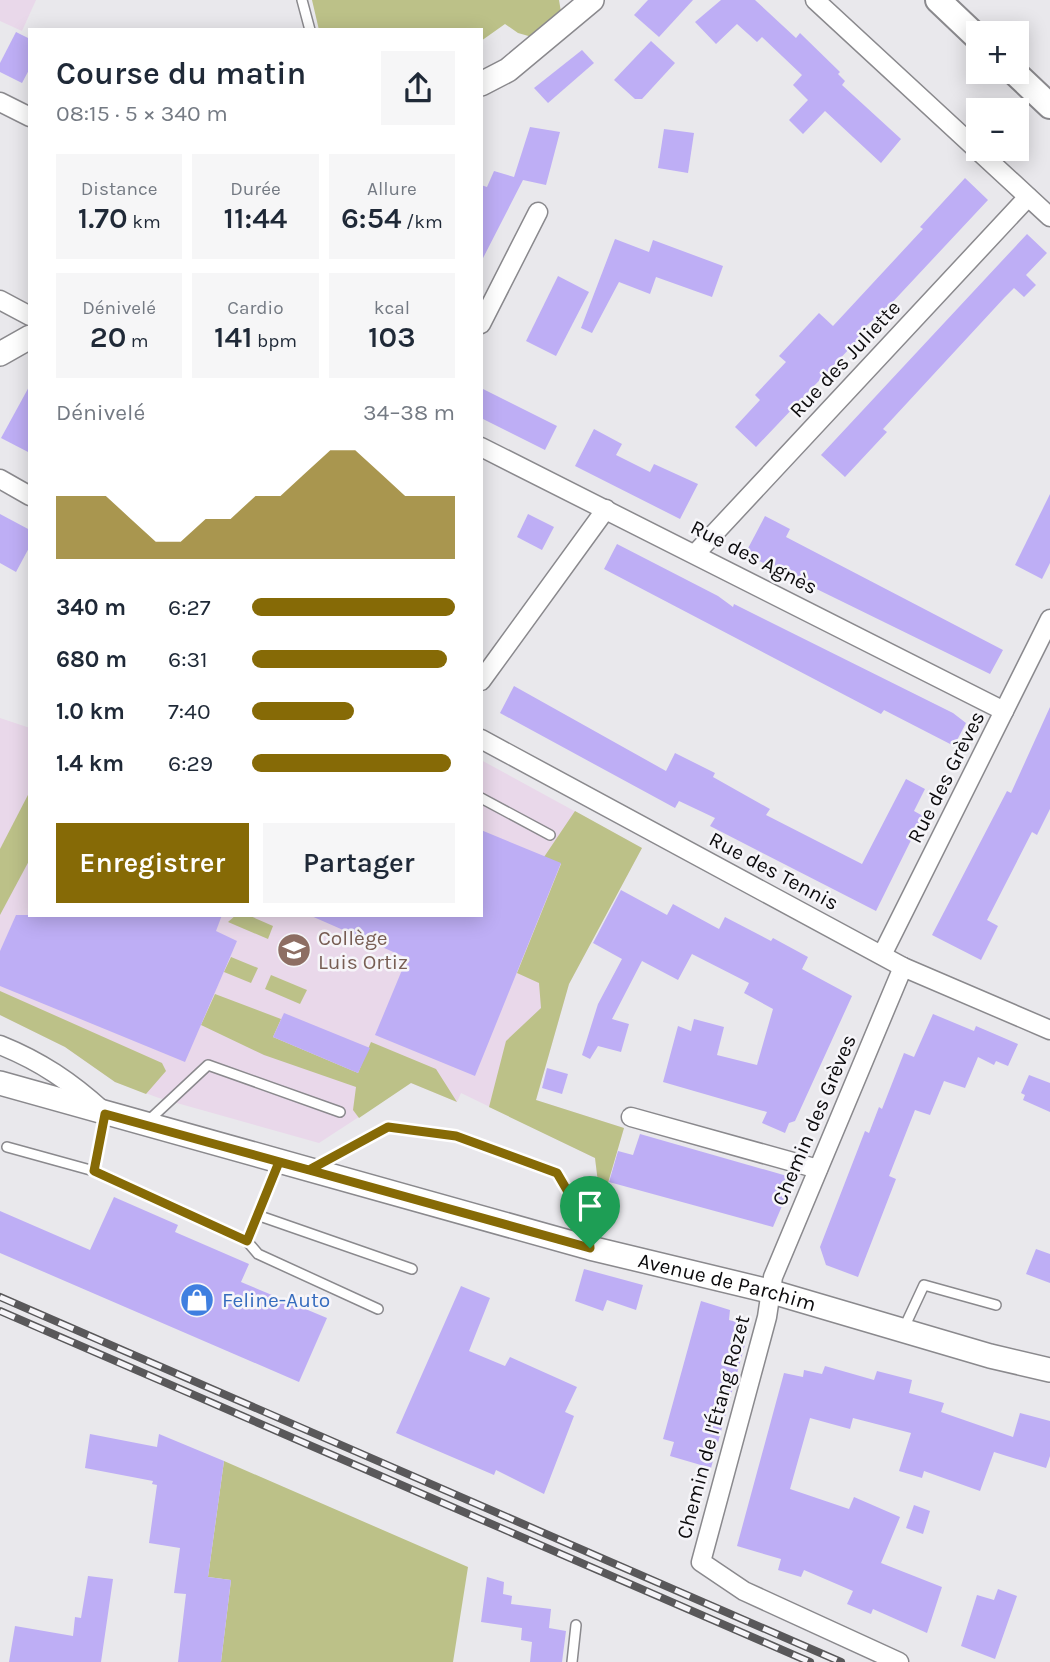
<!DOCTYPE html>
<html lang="fr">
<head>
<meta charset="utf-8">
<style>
  :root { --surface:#fff; --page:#f6f6f7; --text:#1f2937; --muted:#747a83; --accent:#866a06 }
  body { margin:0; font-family:Karla,sans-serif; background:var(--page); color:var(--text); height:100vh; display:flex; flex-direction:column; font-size:26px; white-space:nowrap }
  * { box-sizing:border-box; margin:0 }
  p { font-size:23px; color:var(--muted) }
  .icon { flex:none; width:38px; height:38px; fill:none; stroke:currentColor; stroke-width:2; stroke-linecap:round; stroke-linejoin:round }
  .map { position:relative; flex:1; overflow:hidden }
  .sheet { position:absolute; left:28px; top:28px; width:455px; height:889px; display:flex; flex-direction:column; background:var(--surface); border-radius:0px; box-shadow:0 4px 18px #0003 }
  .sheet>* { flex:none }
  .buttons { position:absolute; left:966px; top:21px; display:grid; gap:14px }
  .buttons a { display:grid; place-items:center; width:63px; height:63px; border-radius:0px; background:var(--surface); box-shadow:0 4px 18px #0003; font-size:35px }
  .pin { position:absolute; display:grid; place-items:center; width:60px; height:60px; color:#fff; margin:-72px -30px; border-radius:50% 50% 50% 0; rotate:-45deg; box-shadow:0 0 7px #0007 }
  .pin .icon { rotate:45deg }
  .round { display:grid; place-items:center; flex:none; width:74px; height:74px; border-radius:0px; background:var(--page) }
  .headline { display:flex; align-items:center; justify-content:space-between; height:119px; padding:0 28px }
  h1 { font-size:32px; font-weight:600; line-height:52px }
  .figures { display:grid; grid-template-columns:repeat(3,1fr); gap:10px; height:119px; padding:7px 28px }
  .figures div { display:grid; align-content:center; border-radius:0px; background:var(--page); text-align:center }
  .figures b { font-size:30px; font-weight:600 }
  .figures small { font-size:19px; font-weight:400 }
  .figures p { font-size:19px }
  .chart { height:196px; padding:14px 28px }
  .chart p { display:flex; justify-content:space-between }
  .chart svg { width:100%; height:126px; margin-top:7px; fill:var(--accent); opacity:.7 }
  .action { display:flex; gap:14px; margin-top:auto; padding:14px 28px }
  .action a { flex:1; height:80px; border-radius:0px; background:var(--accent); color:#fff; font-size:28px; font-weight:600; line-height:80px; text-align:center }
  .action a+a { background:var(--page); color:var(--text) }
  ul { padding:0 28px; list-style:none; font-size:23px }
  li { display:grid; grid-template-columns:112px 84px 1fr; align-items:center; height:52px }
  li i { height:18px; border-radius:9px; background:var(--accent) }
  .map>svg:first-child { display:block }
  .education { fill:#e9d8ea }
  .green { fill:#bcc188 }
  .building { fill:#beaef5 }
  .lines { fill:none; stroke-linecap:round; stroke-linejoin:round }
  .service-casing { stroke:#8a898d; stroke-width:12 }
  .minor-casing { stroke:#8a898d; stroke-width:21 }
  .tertiary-casing { stroke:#8a898d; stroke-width:26 }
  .secondary-casing { stroke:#8a898d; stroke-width:28 }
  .service { stroke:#fff; stroke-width:9 }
  .minor { stroke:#fff; stroke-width:18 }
  .tertiary { stroke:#fff; stroke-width:23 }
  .secondary { stroke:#fff; stroke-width:24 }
  .rail-casing { stroke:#59585a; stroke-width:8 }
  .rail { stroke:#f6f5f9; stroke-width:5; stroke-dasharray:16; stroke-linecap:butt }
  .route-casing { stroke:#fff; stroke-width:14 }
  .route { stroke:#866a06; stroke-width:9 }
  .labels { text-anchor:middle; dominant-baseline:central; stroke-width:5; stroke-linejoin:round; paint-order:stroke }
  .street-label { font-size:21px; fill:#0c0b0d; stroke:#f6f5f9 }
  .education-label { font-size:21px; fill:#785e54; stroke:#f6f5f9; text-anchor:start }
  .shop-label { font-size:21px; fill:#366cbe; stroke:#f6f5f9; text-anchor:start }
</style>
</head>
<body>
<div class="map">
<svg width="1050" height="1662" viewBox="0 0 1050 1662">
  <rect width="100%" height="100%" fill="#e9e8ec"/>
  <g class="education">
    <polygon points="0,0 36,0 22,31 0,21"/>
    <polygon points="0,718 30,728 30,915 481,915 481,760 642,848 569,984 536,1100 624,1128 601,1207 595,1158 461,1093 457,1102 411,1083 319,1143 159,1098 115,1082 65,1047 0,1015"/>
  </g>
  <g class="green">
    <polygon points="312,0 559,0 561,12 532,37 518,33 505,24 481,41 481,30 319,30"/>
    <polygon points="30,791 30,859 0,915 0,849"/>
    <polygon points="575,811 642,848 569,984 536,1100 624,1128 601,1207 595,1158 489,1107 506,1041 541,1008 539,983 517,973 561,864 544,857"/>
    <polygon points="236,915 248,915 273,926 268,939 228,922"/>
    <polygon points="231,957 258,968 251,983 224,972"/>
    <polygon points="271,975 307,990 300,1004 265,989"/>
    <polygon points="0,991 162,1063 166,1071 146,1094 115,1082 65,1047 0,1015"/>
    <polygon points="215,994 281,1019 273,1037 358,1073 371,1042 436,1069 457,1102 411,1083 359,1118 353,1110 356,1087 264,1055 201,1025"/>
    <polygon points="224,1461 468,1567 453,1662 221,1662 231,1580 208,1577"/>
  </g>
  <g class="building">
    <polygon points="648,0 693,0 659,37 634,15"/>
    <polygon points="721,0 755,0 796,38 800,33 840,72 838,74 845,81 842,85 901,139 881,163 825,111 803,134 789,120 808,100 793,85 802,75 762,37 757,42 737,24 716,44 695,22"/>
    <polygon points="16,32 30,39 30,68 22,83 0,72 0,63"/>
    <polygon points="651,41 675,63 642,99 635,99 614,80"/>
    <polygon points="582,50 594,63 548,103 534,88"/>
    <polygon points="530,127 560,132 546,185 523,180 481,262 481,185 487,187 494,171 514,177"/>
    <polygon points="664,129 694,133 688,173 658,168"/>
    <polygon points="965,178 988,200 887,308 860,331 863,333 851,347 756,447 735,427 760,400 755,395 786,362 779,356 819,313 833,326 923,229 920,227"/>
    <polygon points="1027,234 1047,253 1026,275 1036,285 1024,297 1014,288 1005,297 883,429 887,432 845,477 821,455"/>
    <polygon points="615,239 649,252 653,240 723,266 712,297 656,277 650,294 619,282 592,333 581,328"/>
    <polygon points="558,276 589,292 556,356 526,341"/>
    <polygon points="30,385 30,453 1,438"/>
    <polygon points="481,388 557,426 545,450 481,418"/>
    <polygon points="594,429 622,444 616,455 650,472 654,464 698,484 680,519 575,466"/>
    <polygon points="1050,494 1050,563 1042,579 1015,565"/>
    <polygon points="0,514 30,530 30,546 16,572 0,563"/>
    <polygon points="528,514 554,527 542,550 517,537"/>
    <polygon points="765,516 790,529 786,537 1003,650 990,674 745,554"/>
    <polygon points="617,544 718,596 733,607 734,604 953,713 966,723 954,746 884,710 881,714 604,569"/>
    <polygon points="514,686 666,771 675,753 715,773 713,777 770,809 766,815 862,864 906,779 925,789 914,811 923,816 876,911 710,826 715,818 679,801 675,808 500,713"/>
    <polygon points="1050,707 1050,809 1037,835 1032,832 987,920 998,926 981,960 932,935 1007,791 1011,793"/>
    <polygon points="481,830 561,863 475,1076 375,1035 407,958 309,915 481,915"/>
    <polygon points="621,890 667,915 673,904 719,929 725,917 771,941 773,938 808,957 802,969 852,996 795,1121 789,1123 785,1133 762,1123 767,1112 663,1082 678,1026 691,1031 694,1019 724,1027 717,1055 757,1065 773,1009 744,993 749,983 692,954 678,980 642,961 612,1019 629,1024 621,1052 598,1046 590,1059 582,1055 598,1004 622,959 593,943"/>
    <polygon points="16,915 222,915 216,931 237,941 185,1062 0,986 0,951"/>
    <polygon points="284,1013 370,1048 358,1073 273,1037"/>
    <polygon points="933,1014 974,1031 976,1026 1018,1044 1008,1066 996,1061 994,1065 978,1057 965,1088 944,1081 930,1115 915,1110 889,1176 896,1179 858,1277 826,1265 820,1247 865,1131 869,1133 879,1107 882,1109 904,1053 914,1057"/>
    <polygon points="547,1068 568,1074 562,1094 542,1088"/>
    <polygon points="1029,1075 1050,1083 1050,1112 1023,1100 1025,1095 1021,1093"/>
    <polygon points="640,1134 794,1178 773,1227 609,1182 618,1151 633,1155"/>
    <polygon points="114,1197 178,1225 175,1232 249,1264 241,1282 327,1318 299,1382 0,1253 0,1211 90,1250"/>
    <polygon points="1036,1249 1050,1254 1050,1283 1026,1274"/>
    <polygon points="584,1269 643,1285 636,1310 607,1300 603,1311 575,1301"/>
    <polygon points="461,1286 490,1298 469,1351 505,1366 510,1357 577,1387 565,1412 574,1416 544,1494 496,1470 494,1475 396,1433"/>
    <polygon points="701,1301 730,1310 729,1320 745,1324 747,1337 711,1468 670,1456 674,1442 663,1439"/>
    <polygon points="825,1366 874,1380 877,1371 912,1380 909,1393 944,1403 941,1412 1013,1437 1020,1413 1050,1421 1050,1456 1046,1468 994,1452 980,1491 924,1471 922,1478 899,1471 911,1433 853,1418 850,1429 810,1418 790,1489 849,1509 854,1497 900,1517 881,1563 942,1587 927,1633 873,1609 871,1614 847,1604 853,1591 804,1570 801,1577 778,1570 781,1559 737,1546 784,1373 803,1377 804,1370 822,1374"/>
    <polygon points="90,1434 157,1447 159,1434 224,1461 208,1577 231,1580 221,1662 178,1662 186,1594 174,1593 180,1548 149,1543 157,1485 152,1484 153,1481 85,1468"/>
    <polygon points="914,1505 930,1511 923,1534 906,1528"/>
    <polygon points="88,1576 113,1579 101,1662 9,1662 15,1626 73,1636 75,1617 81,1618"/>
    <polygon points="487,1577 504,1582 503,1594 512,1596 511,1604 551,1609 549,1628 566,1631 562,1662 530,1662 532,1642 521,1640 522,1628 481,1622"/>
    <polygon points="998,1589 1017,1596 995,1659 961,1646 977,1595 994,1600"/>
  </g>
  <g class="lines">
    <g class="service-casing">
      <g id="service">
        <polyline points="302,0 310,30"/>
        <polyline points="481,798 550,835"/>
        <polyline points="105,1114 94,1171 247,1241 279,1163"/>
        <polyline points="148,1121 208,1065 340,1112"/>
        <polyline points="7,1147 94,1171"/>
        <polyline points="316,1166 388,1127 456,1136 557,1173 588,1226 590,1246"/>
        <polyline points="257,1215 412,1269"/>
        <polyline points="247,1241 258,1254 378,1309"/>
        <polyline points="903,1330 924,1285 996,1305"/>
        <polyline points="572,1662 576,1625"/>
      </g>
    </g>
    <g class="minor-casing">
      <g id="minor">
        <polyline points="815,0 1050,217"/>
        <polyline points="0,102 30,117"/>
        <polyline points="0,300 30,316"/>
        <polyline points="481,324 538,212"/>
        <polyline points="481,447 1004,711"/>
        <polyline points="0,479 30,496"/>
        <polyline points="696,553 1028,197"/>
        <polyline points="481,681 606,509"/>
        <polyline points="481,739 903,967 1050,1030"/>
        <polyline points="882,955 1050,619"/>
        <path d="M0,1045C40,1061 71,1082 103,1111"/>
        <polyline points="631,1117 818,1169"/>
        <polyline points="899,1662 744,1591 701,1562 767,1317 773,1277 903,967"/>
      </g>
    </g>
    <g class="tertiary-casing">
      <g id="tertiary">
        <polyline points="481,84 508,70 592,0"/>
        <polyline points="0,354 30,337"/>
        <path id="s1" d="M0,1083L590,1248L769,1291L990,1356L1050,1370"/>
      </g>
    </g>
    <g class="secondary-casing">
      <g id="secondary">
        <polyline points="938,0 978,38"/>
        <polyline points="1014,72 1050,106"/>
      </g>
    </g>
    <use href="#service" class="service"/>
    <use href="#minor" class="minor"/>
    <use href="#tertiary" class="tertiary"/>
    <use href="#secondary" class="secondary"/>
    <g class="rail-casing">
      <g id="rail">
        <polyline points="0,1297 841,1662"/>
        <polyline points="0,1311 810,1662"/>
      </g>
    </g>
    <use href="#rail" class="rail"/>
  </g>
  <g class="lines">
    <g class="route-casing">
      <path id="route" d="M590,1248L309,1170C241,1151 173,1133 105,1114L94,1171L247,1241L279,1162L309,1170L388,1127L456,1136L557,1173L588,1226L590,1248"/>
    </g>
    <use href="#route" class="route"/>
  </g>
  <defs>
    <g id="school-disc" transform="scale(1.75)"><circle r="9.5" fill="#8d6e63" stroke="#f6f5f9"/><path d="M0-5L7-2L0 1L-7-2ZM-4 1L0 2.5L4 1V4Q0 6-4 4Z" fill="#fff"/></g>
    <g id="shop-disc" transform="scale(1.75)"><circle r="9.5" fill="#3f7fe0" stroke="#f6f5f9"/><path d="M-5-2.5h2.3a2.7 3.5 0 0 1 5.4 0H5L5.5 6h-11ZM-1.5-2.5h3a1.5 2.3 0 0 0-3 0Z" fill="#fff"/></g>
  </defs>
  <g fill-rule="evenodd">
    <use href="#school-disc" x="294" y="950"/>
    <use href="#shop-disc" x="197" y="1300"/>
  </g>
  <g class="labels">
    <g class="street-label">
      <text transform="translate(845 359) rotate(-47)">Rue des Juliette</text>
      <text transform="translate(754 557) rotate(27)">Rue des Agnès</text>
      <text transform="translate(946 777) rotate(-63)">Rue des Grèves</text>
      <text transform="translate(774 871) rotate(28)">Rue des Tennis</text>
      <text transform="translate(814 1120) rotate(-67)">Chemin des Grèves</text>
      <text stroke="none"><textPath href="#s1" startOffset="754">Avenue de Parchim</textPath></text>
      <text transform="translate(713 1427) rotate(-75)">Chemin de l'Étang Rozet</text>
    </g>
    <g class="education-label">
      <text x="318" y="938">Collège<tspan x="318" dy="24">Luis Ortiz</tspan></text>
    </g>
    <g class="shop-label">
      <text x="222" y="1300">Feline-Auto</text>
    </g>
  </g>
</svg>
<div class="buttons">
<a>+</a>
<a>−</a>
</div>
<div class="pin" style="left:590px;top:1248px;background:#1e9e55"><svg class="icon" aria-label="arrive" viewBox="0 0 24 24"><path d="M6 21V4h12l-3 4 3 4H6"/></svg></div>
<section class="sheet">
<div class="headline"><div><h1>Course du matin</h1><p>08:15 · 5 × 340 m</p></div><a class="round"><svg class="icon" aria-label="share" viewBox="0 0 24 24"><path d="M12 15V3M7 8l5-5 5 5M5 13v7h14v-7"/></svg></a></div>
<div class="figures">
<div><p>Distance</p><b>1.70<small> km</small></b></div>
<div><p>Durée</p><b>11:44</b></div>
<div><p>Allure</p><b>6:54<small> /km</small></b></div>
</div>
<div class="figures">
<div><p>Dénivelé</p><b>20<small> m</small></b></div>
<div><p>Cardio</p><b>141<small> bpm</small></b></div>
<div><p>kcal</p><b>103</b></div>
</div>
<div class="chart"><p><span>Dénivelé</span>34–38 m</p>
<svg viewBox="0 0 160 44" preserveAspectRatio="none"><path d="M0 44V22L10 22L20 22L30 30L40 38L50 38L60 30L70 30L80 22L90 22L100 14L110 6L120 6L130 14L140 22L150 22L160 22V44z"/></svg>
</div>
<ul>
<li><b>340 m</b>6:27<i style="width:100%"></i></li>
<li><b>680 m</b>6:31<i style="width:96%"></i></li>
<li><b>1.0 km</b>7:40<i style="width:50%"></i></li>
<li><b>1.4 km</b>6:29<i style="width:98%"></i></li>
</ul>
<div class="action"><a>Enregistrer</a><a>Partager</a></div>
</section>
</div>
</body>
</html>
